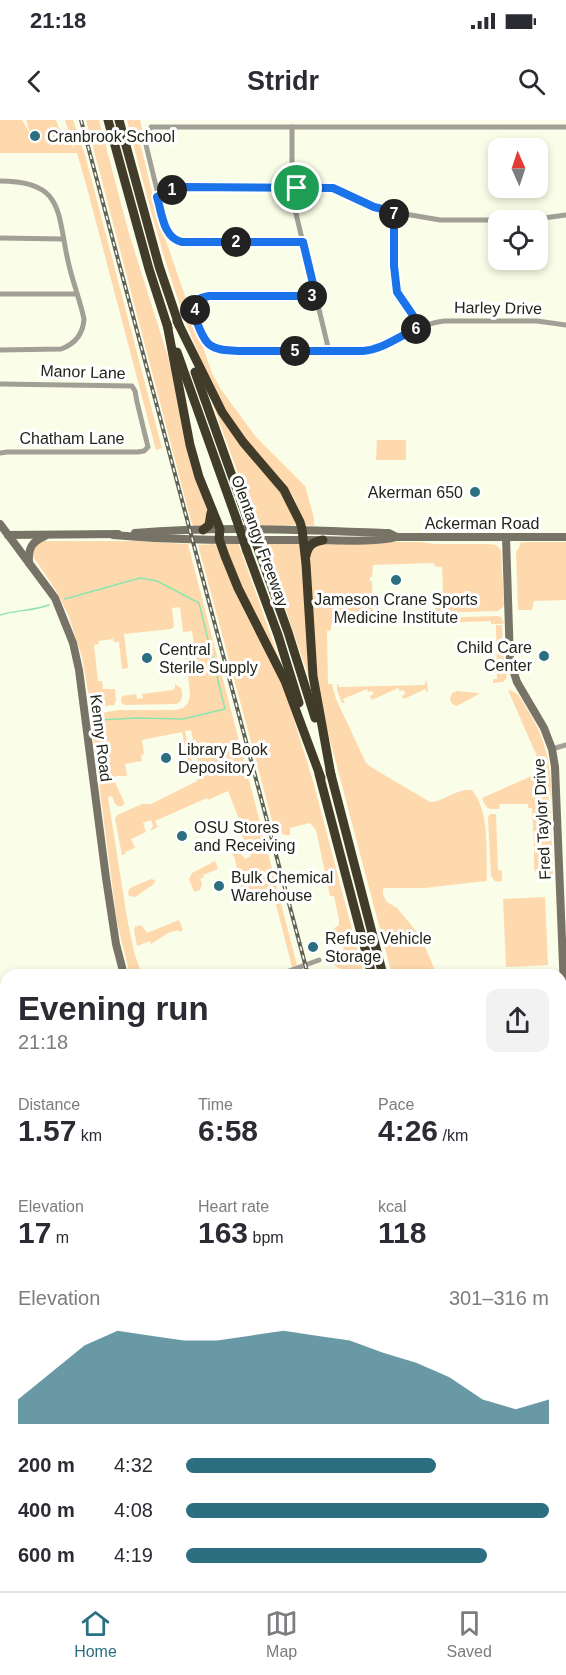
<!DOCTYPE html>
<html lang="en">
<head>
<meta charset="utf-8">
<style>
  :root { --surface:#fff; --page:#f2f2f3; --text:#2b2b33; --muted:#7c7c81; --line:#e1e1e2; --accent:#2b6f80 }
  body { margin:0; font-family:Arial,sans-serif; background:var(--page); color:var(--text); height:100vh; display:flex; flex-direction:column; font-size:22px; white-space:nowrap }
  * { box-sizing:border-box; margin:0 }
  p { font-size:20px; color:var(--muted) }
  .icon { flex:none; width:33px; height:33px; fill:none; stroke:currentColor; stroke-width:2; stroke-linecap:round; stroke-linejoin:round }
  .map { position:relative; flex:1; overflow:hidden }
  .panel { position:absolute; left:0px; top:849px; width:567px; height:622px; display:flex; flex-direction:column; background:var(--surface); border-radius:18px 18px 0 0; box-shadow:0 3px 9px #0003 }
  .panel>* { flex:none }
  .needle { width:39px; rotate:357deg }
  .tools { position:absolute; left:488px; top:18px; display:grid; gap:12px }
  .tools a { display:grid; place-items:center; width:60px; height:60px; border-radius:12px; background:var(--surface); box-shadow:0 3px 9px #0003; font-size:30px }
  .pin { position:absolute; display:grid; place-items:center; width:51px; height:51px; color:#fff; margin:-26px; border:3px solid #fff; border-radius:50%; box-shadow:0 2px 6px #0007 }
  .km { position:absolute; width:30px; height:30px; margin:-15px; border-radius:50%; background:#222; color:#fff; font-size:16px; line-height:30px; text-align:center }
  .round { display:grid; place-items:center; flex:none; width:63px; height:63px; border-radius:12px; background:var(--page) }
  .summary { display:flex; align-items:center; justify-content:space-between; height:102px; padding:0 18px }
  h1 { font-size:33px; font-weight:800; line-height:45px }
  .stats { display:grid; grid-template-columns:repeat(3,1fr); gap:9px; height:102px; padding:6px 18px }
  .stats div { display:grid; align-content:center }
  .stats b { font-size:30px; font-weight:800 }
  .stats small { font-size:16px; font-weight:400 }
  .stats p { font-size:16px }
  .chart { height:168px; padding:12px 18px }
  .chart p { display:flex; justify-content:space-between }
  .chart svg { width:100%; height:108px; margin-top:6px; fill:var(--accent); opacity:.7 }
  ul { padding:0 18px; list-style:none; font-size:20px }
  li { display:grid; grid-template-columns:96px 72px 1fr; align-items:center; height:45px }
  li i { height:15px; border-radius:8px; background:var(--accent) }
  .status { display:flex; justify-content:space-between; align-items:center; height:42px; padding:0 30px; background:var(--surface); direction:ltr }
  .status svg { height:16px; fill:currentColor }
  header { display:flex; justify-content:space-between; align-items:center; height:78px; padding:0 18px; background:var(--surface); font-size:27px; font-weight:800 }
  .tab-bar { display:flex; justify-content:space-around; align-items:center; height:84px; border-top:2px solid var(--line); background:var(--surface); font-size:16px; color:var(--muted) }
  .tab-bar a { display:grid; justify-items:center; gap:3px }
  .tab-bar .current { color:var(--accent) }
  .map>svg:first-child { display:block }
  .green { fill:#ffd9ae }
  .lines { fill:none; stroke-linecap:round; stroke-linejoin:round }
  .stream { stroke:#8ce5ab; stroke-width:1.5 }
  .street { stroke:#a29f96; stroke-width:5 }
  .secondary { stroke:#787367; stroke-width:8 }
  .primary { stroke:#5a5546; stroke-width:8 }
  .highway { stroke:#413c2a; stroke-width:9 }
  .rail-casing { stroke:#626357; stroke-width:4 }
  .rail { stroke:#fff; stroke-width:1.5; stroke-dasharray:4.5; stroke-linecap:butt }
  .highway-bridge { stroke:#413c2a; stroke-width:9 }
  .route-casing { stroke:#fff; stroke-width:12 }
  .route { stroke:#1a73e8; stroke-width:8 }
  .poi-dot { fill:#2b6f80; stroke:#fff; stroke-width:2 }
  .labels { text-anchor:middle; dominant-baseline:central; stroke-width:6; stroke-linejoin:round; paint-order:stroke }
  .poi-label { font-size:16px; fill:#23241c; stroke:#fff; text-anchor:start }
  .street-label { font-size:16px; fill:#23241c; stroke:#fff }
</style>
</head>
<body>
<div class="status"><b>21:18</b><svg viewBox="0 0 49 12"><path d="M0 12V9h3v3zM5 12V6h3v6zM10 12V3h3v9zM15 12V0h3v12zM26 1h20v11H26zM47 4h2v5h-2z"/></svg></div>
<header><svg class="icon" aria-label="back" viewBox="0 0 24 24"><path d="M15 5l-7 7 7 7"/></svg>Stridr<svg class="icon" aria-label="search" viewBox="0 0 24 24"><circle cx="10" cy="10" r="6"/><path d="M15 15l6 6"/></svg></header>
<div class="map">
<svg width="566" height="1471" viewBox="0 0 566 1471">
  <rect width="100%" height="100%" fill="#fafde7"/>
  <g class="green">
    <polygon points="0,0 22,0 30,13 26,0 56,0 59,8 75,30 65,0 73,0 85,35 162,328 156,330 87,68 77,33 0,33"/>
    <polygon points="86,0 99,0 128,110 174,256 190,342 210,397 203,406 193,406 191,401"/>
    <path d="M127,0H140L142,9L139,18L159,101L212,253L220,268L256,317L305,366L314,398V406L305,405L303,403C299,393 297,382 291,373C273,345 244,325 228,295C178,204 153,100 127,0Z"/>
    <polygon points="214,281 285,377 296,405 257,406 212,282"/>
    <polygon points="377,320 406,320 406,340 376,340"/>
    <path d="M39,421H137L188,424L297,845L292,847L274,777L270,775L242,780L235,739L232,734L240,732L245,739L251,736L239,708L244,705L243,703L241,704L228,671L208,680L207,678L155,701L158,707L150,711L153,706L151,700L143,703L146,712L131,719L135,728L125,732L126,734L122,735L115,699L117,695L142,684H151L197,661L199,656L196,631L199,627L206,625L205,622L198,623L193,621L191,610L185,611L193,647H189L182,612L142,620L144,634L141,635L142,641L125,644L127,656H117L113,658L124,682V685C116,689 114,682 112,676L108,677L127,798L134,832L142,855H130L117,802L91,601L96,594L118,590H175L183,588L188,583L190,575L185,527L194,526L192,511L183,512L180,487L172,488L174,507L171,509L124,514L128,548L122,549L119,522H114L113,519L98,521L99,524L94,525L98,561H102L103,569H115L116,581L114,585L96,587L90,583L82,537L69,497L57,472L32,435V427Z"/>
    <polygon points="238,422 282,547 241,469 225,423"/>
    <polygon points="263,422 301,424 309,555 308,555"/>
    <path d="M329,422H421L435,424H488L496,425L501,430L504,484L503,487L498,491L435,493V481L443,472L442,447H436L433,443L373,445L372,457H370V461H372L373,495L342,496C334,499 331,502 331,510L327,511L328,564H332L336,579L366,643L371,647L430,682C444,682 457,668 472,670C490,691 486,734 487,760L486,761L424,768H386L383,769V775L387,782L397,788L421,817L437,855H392L326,605L318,566L308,435L309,428Z"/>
    <polygon points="529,422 566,422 566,480 534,481 532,490 518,490 516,432 520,426 519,423"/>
    <path d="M214,424L217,426L227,453L271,538L287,577L313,661L364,855H348L347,852C341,849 332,847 332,838L342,834C348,821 335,822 333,809L339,805V800L334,776H330L316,710L310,703L290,708V715C282,717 278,710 273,704L198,425Z"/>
    <polygon points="497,496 501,497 504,503 502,504 491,504 491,501 435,503 435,498 437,498"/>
    <polygon points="496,505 502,505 503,533 507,554 506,559 503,562 493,563 493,559 497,559"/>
    <polygon points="425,561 427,562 428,572 427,572 425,569 404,579 402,576 405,574 404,570 400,571 398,568 372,580 370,576 374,574 372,571 368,572 367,569 343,579 345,583 342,583 337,571 337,565 338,564 339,567 425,565"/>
    <path d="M175,564L181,568C183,575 183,581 176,584L124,585L121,582L122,576L136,574L137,579L143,578L142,574L173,570L175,568Z"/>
    <path d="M508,570C518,571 522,580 527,589C547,620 551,646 552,682L545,655Z"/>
    <polygon points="457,571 478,573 479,574 457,586 452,584 450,579 452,573"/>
    <path d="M540,648L539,650H541C552,674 551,701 552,727H534L532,688H528V684H500L499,689C487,689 487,690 482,678L538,653L537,650Z"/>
    <polygon points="490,694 496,694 498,750 502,751 502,760 500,762 495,761 491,756 488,697"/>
    <polygon points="534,728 552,728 553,753 550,758 540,759 534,749"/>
    <polygon points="215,741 218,749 203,755 204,757 200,759 202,764 200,770 194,772 189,759 192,753"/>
    <polygon points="151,759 155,760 154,764 135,777 129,776 128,772 130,768"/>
    <polygon points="545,777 548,845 506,847 503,779"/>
    <polygon points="179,800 183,810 179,812 178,810 168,813 151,824 150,821 137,826 134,810 135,807 141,805 147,813"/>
    <polygon points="561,918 566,963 566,1240 561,1240"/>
    <polygon points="0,1239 6,1239 6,1466 44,1466 44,1467 25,1467 25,1471 0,1471"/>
    <polygon points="198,1466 283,1466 281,1470 278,1471 198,1471"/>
    <polygon points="416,1466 464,1466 466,1471 403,1471"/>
  </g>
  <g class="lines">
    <g class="stream">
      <polyline points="65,479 140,458 157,461 199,483 225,589 183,599 138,598 97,600"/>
      <path d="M0,495C16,490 33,491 49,485"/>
      <polyline points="0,992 6,994"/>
    </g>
    <g class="street">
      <polyline points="292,7 292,77 329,231"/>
      <path d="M0,61C64,61 57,92 68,141C72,160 80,180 84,199C83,214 75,224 61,229L0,230"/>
      <polyline points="157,77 170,71 182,67 324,68 342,72 358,81 382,90 440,100 529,100 566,95"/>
      <polyline points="394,92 395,146 397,172 421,207"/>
      <polyline points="0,118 63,119"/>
      <polyline points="303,122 182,122 176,121 170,117 167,111 146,25 146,18 151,7 566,7"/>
      <polyline points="0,174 76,174"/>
      <path d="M316,176H205L196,183C194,190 195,195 198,202C207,228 211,229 238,231L370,230C383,228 393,220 404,214C417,208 431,202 445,201H537L566,205"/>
      <polyline points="0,264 132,266 135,271 137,282 148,327 144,331 138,332 7,332 0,333"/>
      <polyline points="552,629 566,625"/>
      <polyline points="278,855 319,840"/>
      <polyline points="194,1466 195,1471"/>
    </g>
    <g class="secondary">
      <polyline points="0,404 55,478 73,523 79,550 106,758 116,824 124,855"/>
      <path d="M135,413C220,406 304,410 389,413L397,417"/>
      <polyline points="8,415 118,414"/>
      <path d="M113,415C179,421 244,420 310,420C335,420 374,423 397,417H566"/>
      <polyline points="506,417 510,541 517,562 544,608 552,629 555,647 566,918"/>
      <path d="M29,443C28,429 31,422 45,416"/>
      <polyline points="561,1389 566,1387"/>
      <polyline points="291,1466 291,1471"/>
      <polyline points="541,1466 541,1471"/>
      <polyline points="348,1471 382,1466"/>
      <polyline points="388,1471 404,1466"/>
    </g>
    <g class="primary">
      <polyline points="0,1227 6,1227"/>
      <polyline points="0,1236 6,1236"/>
      <polyline points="561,1243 566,1243"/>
      <polyline points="561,1252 566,1252"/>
    </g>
    <g class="highway">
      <polyline points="108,0 149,149 168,208"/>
      <polyline points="119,0 159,146 179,205"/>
      <polyline points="177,201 222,292 243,322 284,370 300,402 302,409 306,444 313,556 331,655"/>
      <polyline points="167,204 190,325 199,357 220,409 219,419 225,436 238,468 285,561 321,658"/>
      <polyline points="177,232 236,398"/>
      <polyline points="195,252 247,398"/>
      <polyline points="203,410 209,405 211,393"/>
      <polyline points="247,431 278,515 299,583"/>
      <polyline points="259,431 288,512 315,598"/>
      <path d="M306,436C308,425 313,422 323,420"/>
      <polyline points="330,651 383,855"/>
      <polyline points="319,654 372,855"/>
      <polyline points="500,1466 501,1471"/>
      <polyline points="511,1466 512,1471"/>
    </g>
    <g class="rail-casing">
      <g id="rail">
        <polyline points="81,0 308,855"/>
        <polyline points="466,1466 468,1471"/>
      </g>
    </g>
    <use href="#rail" class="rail"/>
    <g class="highway-bridge">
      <polyline points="236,398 247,431"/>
      <polyline points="247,398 259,431"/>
    </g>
  </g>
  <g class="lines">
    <g class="route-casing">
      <path id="route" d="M182,67L333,68L374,87L394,92V146L397,172L421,207C401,214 385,229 363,231H238C228,230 218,231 210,225C203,220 194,198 195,190C195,184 198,181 201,178L209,176H316L303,122H182C163,118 162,93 157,77L170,71Z"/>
    </g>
    <use href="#route" class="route"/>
  </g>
  <g class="poi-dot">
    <circle cx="35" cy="16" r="6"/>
    <circle cx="475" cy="372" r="6"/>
    <circle cx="396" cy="460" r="6"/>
    <circle cx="544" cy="536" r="6"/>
    <circle cx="147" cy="538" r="6"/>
    <circle cx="166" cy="638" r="6"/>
    <circle cx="182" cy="716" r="6"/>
    <circle cx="219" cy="766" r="6"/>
    <circle cx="313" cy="827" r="6"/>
  </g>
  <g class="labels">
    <g class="poi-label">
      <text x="47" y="16">Cranbrook School</text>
      <text x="463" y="372" text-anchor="end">Akerman 650</text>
      <text x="396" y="479" text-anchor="middle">Jameson Crane Sports<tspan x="396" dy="18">Medicine Institute</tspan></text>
      <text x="532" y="527" text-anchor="end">Child Care<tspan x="532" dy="18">Center</tspan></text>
      <text x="159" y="529">Central<tspan x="159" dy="18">Sterile Supply</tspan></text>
      <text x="178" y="629">Library Book<tspan x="178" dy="18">Depository</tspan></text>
      <text x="194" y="707">OSU Stores<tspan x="194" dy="18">and Receiving</tspan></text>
      <text x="231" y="757">Bulk Chemical<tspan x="231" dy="18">Warehouse</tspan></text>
      <text x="325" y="818">Refuse Vehicle<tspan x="325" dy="18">Storage</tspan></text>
    </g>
    <g class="street-label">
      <text transform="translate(498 188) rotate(1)">Harley Drive</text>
      <text transform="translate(83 252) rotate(2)">Manor Lane</text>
      <text x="72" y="318">Chatham Lane</text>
      <text x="482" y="403">Ackerman Road</text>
      <text transform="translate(260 421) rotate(70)">Olentangy Freeway</text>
      <text transform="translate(101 618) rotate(83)">Kenny Road</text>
      <text transform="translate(542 699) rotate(-93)">Fred Taylor Drive</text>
    </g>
  </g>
</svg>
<div class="tools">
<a><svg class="needle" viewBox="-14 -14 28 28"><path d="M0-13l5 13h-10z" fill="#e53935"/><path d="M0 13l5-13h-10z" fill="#7c7c81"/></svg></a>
<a><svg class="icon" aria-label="locate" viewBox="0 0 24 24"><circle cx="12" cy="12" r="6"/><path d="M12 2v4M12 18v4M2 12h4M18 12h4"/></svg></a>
</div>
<div class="pin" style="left:297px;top:68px;background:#1e9e55"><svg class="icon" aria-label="arrive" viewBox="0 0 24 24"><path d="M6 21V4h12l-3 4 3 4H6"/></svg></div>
<b class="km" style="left:172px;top:70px">1</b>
<b class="km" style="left:236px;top:122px">2</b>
<b class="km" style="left:312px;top:176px">3</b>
<b class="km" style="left:195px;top:190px">4</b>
<b class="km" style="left:295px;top:231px">5</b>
<b class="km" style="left:416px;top:209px">6</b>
<b class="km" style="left:394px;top:94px">7</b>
<section class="panel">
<div class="summary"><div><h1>Evening run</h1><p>21:18</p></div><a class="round"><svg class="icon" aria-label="share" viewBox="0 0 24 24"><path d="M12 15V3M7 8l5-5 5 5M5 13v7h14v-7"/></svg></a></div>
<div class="stats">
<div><p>Distance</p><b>1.57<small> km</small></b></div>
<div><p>Time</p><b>6:58</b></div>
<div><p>Pace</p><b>4:26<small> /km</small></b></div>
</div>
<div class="stats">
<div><p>Elevation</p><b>17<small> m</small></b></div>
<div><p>Heart rate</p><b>163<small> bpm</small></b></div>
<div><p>kcal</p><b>118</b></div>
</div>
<div class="chart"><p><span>Elevation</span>301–316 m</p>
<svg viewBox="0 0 160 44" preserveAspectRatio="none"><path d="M0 44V34L10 23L20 12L30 6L40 8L50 10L60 10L70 8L80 6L90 8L100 10L110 15L120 19L130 25L140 34L150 38L160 34V44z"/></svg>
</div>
<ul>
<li><b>200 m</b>4:32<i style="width:69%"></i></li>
<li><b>400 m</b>4:08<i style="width:100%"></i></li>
<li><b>600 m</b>4:19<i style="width:83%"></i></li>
</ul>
</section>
</div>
<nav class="tab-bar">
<a class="current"><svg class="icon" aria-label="home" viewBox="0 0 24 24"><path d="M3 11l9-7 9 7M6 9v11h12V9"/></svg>Home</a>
<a><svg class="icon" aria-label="map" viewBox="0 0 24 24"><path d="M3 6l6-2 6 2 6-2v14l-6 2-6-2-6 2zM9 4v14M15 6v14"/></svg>Map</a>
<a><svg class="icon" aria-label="saved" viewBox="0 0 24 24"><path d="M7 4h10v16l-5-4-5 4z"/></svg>Saved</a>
</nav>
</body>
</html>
